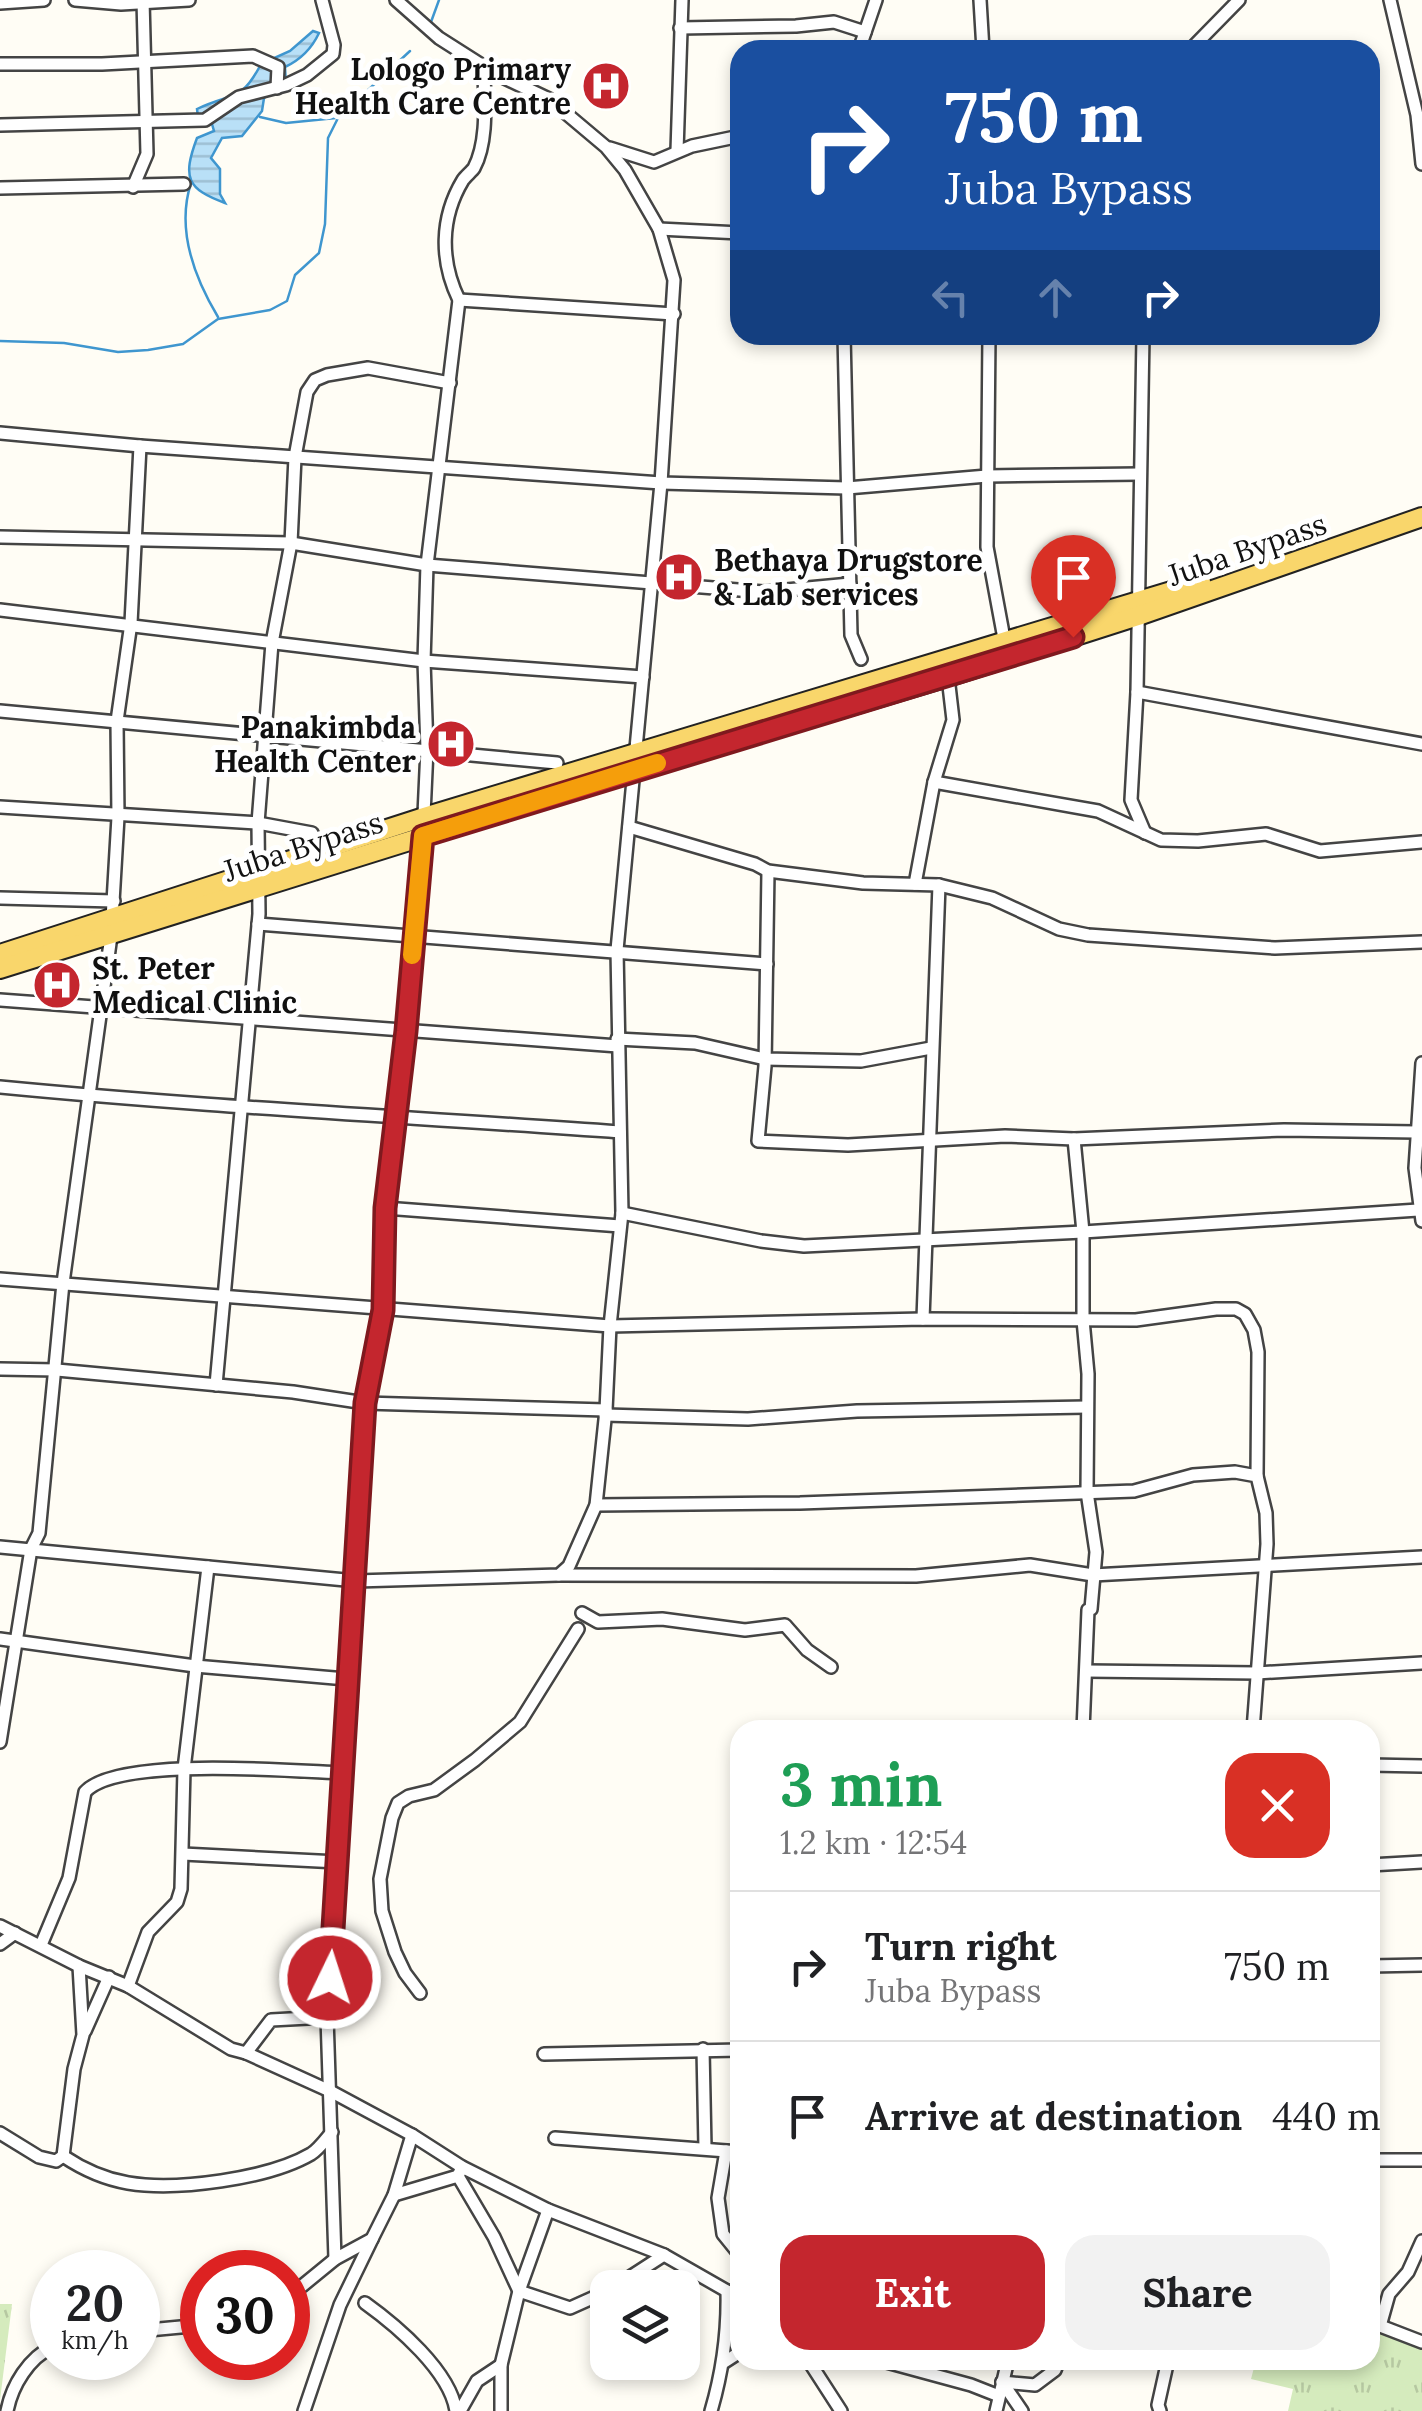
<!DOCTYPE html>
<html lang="en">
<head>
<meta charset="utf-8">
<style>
  body { margin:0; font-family:Lora,serif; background:#f2f2f2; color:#202124; height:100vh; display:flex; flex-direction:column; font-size:38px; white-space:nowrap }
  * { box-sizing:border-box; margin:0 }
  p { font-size:32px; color:#757577 }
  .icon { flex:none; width:55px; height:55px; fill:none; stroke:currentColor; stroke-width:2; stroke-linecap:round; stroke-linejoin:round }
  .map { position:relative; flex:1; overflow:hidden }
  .sheet { position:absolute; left:730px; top:1720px; width:650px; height:650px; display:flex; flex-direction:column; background:#fff; border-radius:30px; box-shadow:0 5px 15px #0003 }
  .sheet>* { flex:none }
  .hud { position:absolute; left:730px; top:40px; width:650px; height:305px; border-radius:30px; box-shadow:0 5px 15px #0003; background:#1a4fa0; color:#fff; overflow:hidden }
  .buttons { position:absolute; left:590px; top:2270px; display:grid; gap:20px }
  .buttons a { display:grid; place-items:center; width:110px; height:110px; border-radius:20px; background:#fff; box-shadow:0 5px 15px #0003; font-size:50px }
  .speed { position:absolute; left:30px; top:2250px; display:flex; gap:20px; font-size:50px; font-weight:700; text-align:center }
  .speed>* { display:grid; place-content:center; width:130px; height:130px; border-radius:50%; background:#fff; box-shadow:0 5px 15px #0003; line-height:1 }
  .speed small { font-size:25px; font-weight:400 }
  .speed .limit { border:15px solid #d22; background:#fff; color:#111 }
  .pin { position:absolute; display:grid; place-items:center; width:85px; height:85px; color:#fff; margin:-102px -42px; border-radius:50% 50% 50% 0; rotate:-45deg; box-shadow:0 0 10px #0007 }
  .pin .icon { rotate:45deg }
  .me { position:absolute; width:110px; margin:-55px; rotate:4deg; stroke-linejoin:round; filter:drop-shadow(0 0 8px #0008) }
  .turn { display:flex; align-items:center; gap:35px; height:210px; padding:0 50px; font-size:45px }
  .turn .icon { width:130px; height:130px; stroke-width:2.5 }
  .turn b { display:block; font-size:70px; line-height:85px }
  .lanes { display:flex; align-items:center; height:95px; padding:0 50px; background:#0003; justify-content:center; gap:50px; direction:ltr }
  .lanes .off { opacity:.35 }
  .round { display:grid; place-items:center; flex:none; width:105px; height:105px; border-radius:30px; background:#f2f2f2 }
  .head { display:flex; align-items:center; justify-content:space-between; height:170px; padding:0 50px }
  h1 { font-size:60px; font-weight:700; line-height:75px; color:#1e9e55 }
  .action { display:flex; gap:20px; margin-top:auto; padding:20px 50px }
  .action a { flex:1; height:115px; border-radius:30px; background:#c4262e; color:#fff; font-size:40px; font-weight:700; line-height:115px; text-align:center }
  .action a+a { background:#f2f2f2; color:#202124 }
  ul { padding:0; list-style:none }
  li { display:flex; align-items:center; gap:30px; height:150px; padding:0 50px; border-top:2px solid #e0e0e0 }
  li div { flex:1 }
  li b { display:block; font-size:38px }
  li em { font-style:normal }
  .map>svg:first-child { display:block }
  .grass { fill:url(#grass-tufts) }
  .water { fill:url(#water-rules); stroke:#3f96cf; stroke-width:2.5 }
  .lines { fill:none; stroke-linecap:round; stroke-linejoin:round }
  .stream { stroke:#3f96cf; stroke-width:2.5 }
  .street-casing { stroke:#444; stroke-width:16 }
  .primary-casing { stroke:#222; stroke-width:22 }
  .street { stroke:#fff; stroke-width:11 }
  .primary { stroke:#f9d66b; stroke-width:18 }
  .route-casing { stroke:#7f191e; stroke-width:25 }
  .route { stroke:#c4262e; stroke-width:18 }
  .slow { stroke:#f59e0b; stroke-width:18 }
  .labels { text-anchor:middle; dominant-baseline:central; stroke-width:10; stroke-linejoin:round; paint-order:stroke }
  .poi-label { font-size:30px; font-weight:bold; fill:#111; stroke:#fff; text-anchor:end }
  .street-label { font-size:30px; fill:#111; stroke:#fff }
</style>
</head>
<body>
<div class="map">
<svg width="1422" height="2411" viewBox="0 0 1422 2411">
  <defs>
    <pattern id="grass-tufts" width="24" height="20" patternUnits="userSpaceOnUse" patternTransform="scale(2.5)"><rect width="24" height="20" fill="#d5ebbd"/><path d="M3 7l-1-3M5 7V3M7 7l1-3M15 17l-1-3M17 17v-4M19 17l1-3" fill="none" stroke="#b6c8a1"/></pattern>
    <pattern id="water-rules" width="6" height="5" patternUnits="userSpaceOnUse" patternTransform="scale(2.5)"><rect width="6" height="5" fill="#b9e0f7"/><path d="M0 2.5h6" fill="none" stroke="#9ebfd3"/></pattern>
  </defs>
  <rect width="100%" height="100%" fill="#fffdf5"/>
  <g class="grass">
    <path d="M0,2304H12L0,2400Z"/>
    <path d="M1370,2326L1422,2345V2411H1288L1293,2389L1251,2379L1256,2360H1370Z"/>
  </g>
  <path class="water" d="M313,31L319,33C312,48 300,60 285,67L286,85L264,98L262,111L242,136L222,138L211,158L220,169V194L225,203C187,189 182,178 197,138L214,131L212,124L198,117L197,109C232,92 241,103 261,64L290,51Z"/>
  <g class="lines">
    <g class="stream">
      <path d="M431,22L439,0"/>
      <path d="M260,117L286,123L336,118"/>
      <path d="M191,183C176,229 194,277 218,317"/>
      <path d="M0,341L64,343L118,352L148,350L183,344L218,319L270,310L287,301L295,275L319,253L325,224L328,138L338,118L410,51"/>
    </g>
    <g class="street-casing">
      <g id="street">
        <path d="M75,0L121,4L189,0"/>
        <path d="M980,0L983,50"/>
        <path d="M1390,0L1417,115L1422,164"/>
        <path d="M0,3L44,0"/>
        <path d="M680,28L796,26L834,22L865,32"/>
        <path d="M859,50L876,0"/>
        <path d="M1190,50L1239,0"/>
        <path d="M0,64H102L253,56L278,67L277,88"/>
        <path d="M0,125L205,120L239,97L286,85L307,75L333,54L334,45L322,0"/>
        <path d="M610,148L654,162L692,146L740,136"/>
        <path d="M677,151L682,0"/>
        <path d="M133,187L147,154L143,0"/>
        <path d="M0,188L184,184"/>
        <path d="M659,229L740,233"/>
        <path d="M459,300L674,314"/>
        <path d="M844,335L851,635L861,659"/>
        <path d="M989,335L987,547L1005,644"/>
        <path d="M1143,335L1137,692L1131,800L1145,833"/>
        <path d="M0,433L140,446L661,483L847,488L987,476L1140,474"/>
        <path d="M0,537L291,543L427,565L765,592L850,584"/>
        <path d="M0,610L424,661L643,677"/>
        <path d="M1137,692L1422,744"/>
        <path d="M0,711L557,763"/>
        <path d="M934,782L1098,811L1161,840L1198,841L1266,834L1320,851L1422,842"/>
        <path d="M0,807L258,823L312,833"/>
        <path d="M629,827L755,864L768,871L863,883L939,885L992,898L1059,929L1088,935L1275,948L1422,942"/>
        <path d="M768,871L765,1066L758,1141L848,1145L1005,1136L1074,1139L1284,1130L1416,1132"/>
        <path d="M915,884L934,782L953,720L948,677"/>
        <path d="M0,898L114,901"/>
        <path d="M258,924L767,964"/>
        <path d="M0,1000L618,1046"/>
        <path d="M617,1039L695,1043L765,1059L861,1061L931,1048"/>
        <path d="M1422,1063L1415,1168L1422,1221"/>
        <path d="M0,1087C206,1107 413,1117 620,1132"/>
        <path d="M1074,1139L1083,1232V1320L1088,1374L1087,1492L1096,1552L1091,1609L1088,1610L1083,1730"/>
        <path d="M385,1208L620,1226"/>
        <path d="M622,1213L761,1241L804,1246L1083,1232L1418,1210"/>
        <path d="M0,1279L610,1326L923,1319L1136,1320L1216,1309H1236L1245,1314L1254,1330L1258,1352L1257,1476"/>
        <path d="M923,1319L939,885"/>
        <path d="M0,1369L57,1370L293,1392L365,1403L606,1410"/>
        <path d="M216,1385L259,914L258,823L272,643L291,543L295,457L307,392L315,380L327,375L368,368L450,383"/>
        <path d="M605,1415L748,1419L857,1411L1087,1407"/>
        <path d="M596,1505L800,1503L1134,1491L1193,1475L1235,1472L1257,1476L1266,1513L1267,1544L1253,1730"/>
        <path d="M0,1547L356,1581L559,1575L569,1566L596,1505L606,1410L610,1326L622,1213L617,950L661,483L674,280L659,229L625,170L606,147L549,99L494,73L439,38L396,0"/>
        <path d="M559,1575L916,1576L1030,1565L1093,1575L1422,1557"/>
        <path d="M582,1613L598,1622L662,1619L745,1630L785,1625L807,1650L831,1667"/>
        <path d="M0,1639L195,1666L346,1679"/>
        <path d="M1087,1671L1257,1673L1422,1663"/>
        <path d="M0,1742L31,1549L39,1533L63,1283L111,936L118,817L117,721L131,623L140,446"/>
        <path d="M1370,1765L1422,1766"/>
        <path d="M183,1854L338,1862"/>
        <path d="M1370,1865L1422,1862"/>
        <path d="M0,1926L79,1966L128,1986L231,2049L246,2053L332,2092L412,2135L462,2167L548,2210L664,2255L727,2291L740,2306"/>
        <path d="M0,1944L15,1933"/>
        <path d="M41,1945L69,1878L85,1792C117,1756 292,1771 343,1773"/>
        <path d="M1370,1966L1422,1965"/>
        <path d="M128,1986L148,1932L177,1902L181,1889L184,1769L208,1567"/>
        <path d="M420,1993L405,1973L395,1952L382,1911L380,1879L392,1818L398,1803L409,1796L434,1790L475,1760L520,1722L578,1629"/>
        <path d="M85,2031L109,1977"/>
        <path d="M703,2049L705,2148"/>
        <path d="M246,2053L271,2020L327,2017"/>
        <path d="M544,2054L740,2050"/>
        <path d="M0,2133L39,2157L56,2161L63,2156L74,2069L83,2035L79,1966"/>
        <path d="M555,2138L740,2152"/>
        <path d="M726,2151L718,2198L723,2234L740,2255"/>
        <path d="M63,2156C84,2170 104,2179 128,2183C176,2191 268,2179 311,2154C319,2149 326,2139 332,2132"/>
        <path d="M1370,2160H1422"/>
        <path d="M462,2167L458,2176L494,2237L519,2291L570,2308L608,2291"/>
        <path d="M394,2195L458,2176"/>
        <path d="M335,2259L327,2017L338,1862L346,1679L356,1581L365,1403L383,1310L385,1208L423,836L427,749L424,661L427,565L459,300C440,261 440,218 463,180C465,177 472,171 474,168C489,140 484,97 484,66"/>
        <path d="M302,2286L335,2259L372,2239L394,2195L412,2135"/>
        <path d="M613,2288L664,2255"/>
        <path d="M365,2303C397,2326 450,2371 456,2411"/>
        <path d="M288,2316L291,2315"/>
        <path d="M1370,2322L1422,2342"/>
        <path d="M1380,2326L1389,2294L1408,2272L1422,2241"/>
        <path d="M138,2331L202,2325"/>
        <path d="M804,2360L810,2363L841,2411"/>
        <path d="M879,2360L971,2385L999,2396"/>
        <path d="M723,2363L740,2352"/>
        <path d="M1002,2382L1035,2385L1055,2370L1059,2360"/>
        <path d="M1002,2382L1022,2411"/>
        <path d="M7,2411C12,2385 29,2358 52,2347"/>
        <path d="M304,2411L340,2305L372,2239"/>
        <path d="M460,2411L477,2381L501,2365"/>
        <path d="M501,2411V2365L519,2291L548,2210"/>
        <path d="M711,2411C723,2370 728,2333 727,2291"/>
        <path d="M996,2411L1008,2360"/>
        <path d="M1160,2411L1158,2405L1168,2360"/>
      </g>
    </g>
    <g class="primary-casing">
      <g id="primary">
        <path d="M0,954L424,817L1201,582"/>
        <path d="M0,969L633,771L948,677L1138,616L1422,517"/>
      </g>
    </g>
    <use href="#street" class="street"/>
    <use href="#primary" class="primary"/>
  </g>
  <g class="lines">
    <g class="route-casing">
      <path id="route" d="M330,1978L365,1403L383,1310L385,1208L406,1031L423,836L1073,637"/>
    </g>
    <use href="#route" class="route"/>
    <path class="slow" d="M412,955L423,836L657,763"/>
  </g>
  <defs>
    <g id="hospital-disc" transform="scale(2.5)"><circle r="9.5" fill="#c4262e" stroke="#fff"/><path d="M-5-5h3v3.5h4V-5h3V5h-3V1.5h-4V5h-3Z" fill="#fff"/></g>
  </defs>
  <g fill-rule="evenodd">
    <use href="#hospital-disc" x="606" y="86"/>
    <use href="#hospital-disc" x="679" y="577"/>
    <use href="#hospital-disc" x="451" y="744"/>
    <use href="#hospital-disc" x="57" y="985"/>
  </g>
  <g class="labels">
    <g class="poi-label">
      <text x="571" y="69">Lologo Primary<tspan x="571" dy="34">Health Care Centre</tspan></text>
      <text x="714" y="560" text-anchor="start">Bethaya Drugstore<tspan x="714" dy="34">&amp; Lab services</tspan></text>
      <text x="416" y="727">Panakimbda<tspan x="416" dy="34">Health Center</tspan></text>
      <text x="92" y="968" text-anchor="start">St. Peter<tspan x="92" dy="34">Medical Clinic</tspan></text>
    </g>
    <g class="street-label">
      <text transform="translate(1247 549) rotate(-19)">Juba Bypass</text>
      <text transform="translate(303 846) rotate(-18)">Juba Bypass</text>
    </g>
  </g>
</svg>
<div class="buttons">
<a><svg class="icon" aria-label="layers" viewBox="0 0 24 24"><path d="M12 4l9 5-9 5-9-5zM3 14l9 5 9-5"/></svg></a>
</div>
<div class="speed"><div>20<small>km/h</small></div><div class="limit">30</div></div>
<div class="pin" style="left:1073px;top:637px;background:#d93025"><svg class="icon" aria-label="arrive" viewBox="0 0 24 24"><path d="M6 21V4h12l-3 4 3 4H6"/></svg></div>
<svg class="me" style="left:330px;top:1978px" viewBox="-20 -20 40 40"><circle r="17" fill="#c4262e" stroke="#fff" stroke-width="3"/><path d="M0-11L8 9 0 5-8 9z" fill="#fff"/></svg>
<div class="hud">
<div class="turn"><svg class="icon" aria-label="right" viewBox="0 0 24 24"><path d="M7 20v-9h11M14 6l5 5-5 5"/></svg><div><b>750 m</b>Juba Bypass</div></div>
<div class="lanes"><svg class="icon off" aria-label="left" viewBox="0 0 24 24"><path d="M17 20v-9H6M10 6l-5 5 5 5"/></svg><svg class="icon off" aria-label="ahead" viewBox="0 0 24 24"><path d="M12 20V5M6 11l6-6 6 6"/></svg><svg class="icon" aria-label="right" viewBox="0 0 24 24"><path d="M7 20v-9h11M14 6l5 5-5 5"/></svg></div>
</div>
<section class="sheet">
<div class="head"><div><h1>3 min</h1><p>1.2 km · 12:54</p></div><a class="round" style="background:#d93025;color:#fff"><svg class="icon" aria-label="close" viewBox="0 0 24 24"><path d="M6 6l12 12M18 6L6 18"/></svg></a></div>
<ul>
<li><svg class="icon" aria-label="right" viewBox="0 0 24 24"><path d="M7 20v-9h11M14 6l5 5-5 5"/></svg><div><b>Turn right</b><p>Juba Bypass</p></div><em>750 m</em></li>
<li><svg class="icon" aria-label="arrive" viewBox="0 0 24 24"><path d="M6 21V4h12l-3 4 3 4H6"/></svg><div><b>Arrive at destination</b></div><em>440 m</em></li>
</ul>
<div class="action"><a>Exit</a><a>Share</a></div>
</section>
</div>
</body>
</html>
